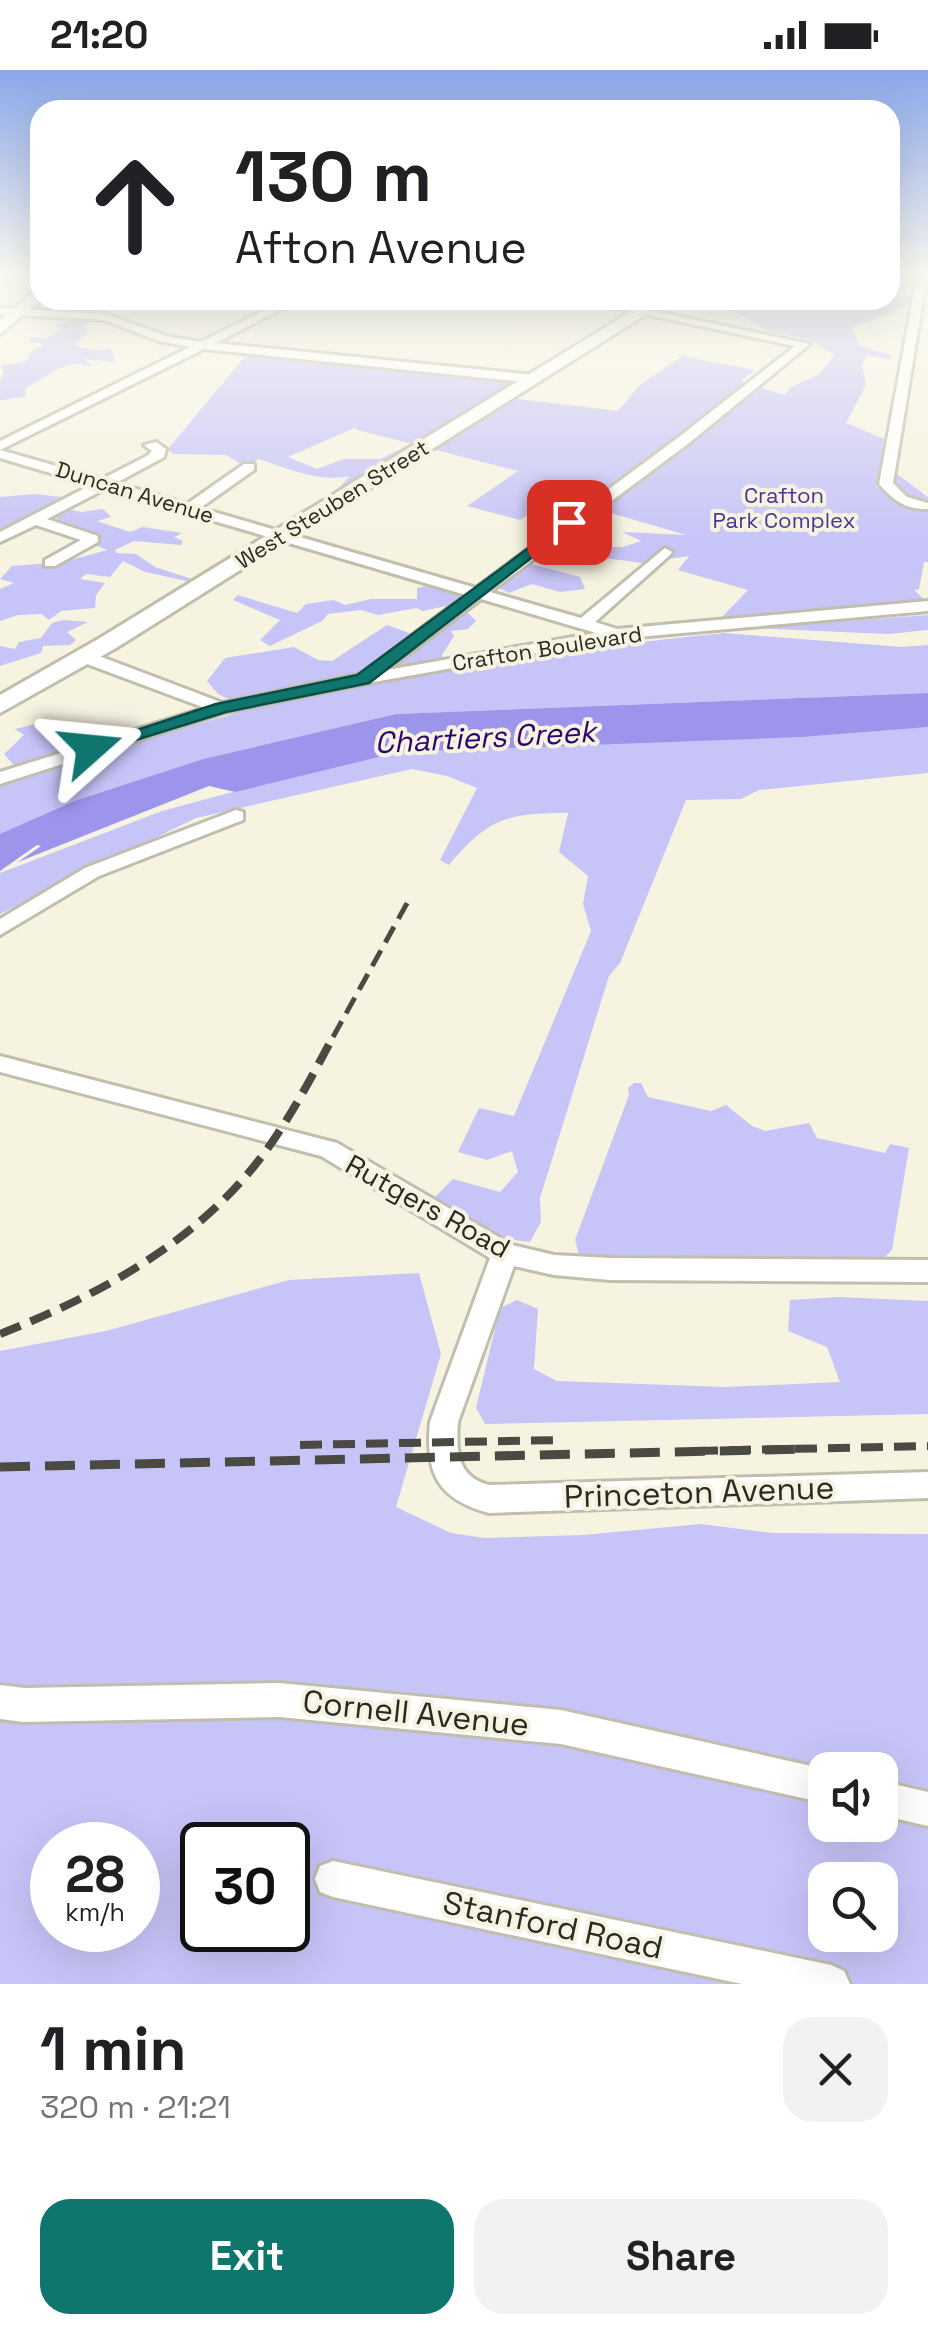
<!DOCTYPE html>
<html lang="en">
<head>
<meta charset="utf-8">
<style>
  body { margin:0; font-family:"Space Grotesk",sans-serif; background:#f2f2f2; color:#202124; height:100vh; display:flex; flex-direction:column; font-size:38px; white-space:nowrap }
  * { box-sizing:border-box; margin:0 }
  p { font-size:32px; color:#757577 }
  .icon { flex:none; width:55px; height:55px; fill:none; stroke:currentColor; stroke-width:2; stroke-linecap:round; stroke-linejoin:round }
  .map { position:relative; height:1914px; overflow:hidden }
  .sheet { display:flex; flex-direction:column; background:#fff; flex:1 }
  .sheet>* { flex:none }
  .hud { position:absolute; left:30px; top:30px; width:870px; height:210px; border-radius:30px; box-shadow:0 10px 40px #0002; background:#fff; color:#202124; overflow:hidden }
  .tools { position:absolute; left:808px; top:1682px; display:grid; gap:20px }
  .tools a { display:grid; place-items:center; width:90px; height:90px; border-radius:20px; background:#fff; box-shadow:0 10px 40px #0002; font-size:50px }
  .speed { position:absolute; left:30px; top:1752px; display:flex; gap:20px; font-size:50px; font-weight:700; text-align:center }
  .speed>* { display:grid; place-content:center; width:130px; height:130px; border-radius:50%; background:#fff; box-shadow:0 10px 40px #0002; line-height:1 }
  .speed small { font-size:25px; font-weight:400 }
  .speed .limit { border:5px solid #111; border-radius:15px; background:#fff; color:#111 }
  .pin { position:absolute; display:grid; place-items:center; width:85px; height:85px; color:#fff; margin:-42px; border-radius:20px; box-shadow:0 5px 15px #0006 }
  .me { position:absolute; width:110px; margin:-55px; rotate:72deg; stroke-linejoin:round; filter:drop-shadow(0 0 8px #0008) }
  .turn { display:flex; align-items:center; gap:35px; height:210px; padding:0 40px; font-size:45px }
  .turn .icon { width:130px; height:130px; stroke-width:2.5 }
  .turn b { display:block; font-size:70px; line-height:85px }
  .round { display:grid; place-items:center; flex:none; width:105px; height:105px; border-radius:30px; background:#f2f2f2 }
  .headline { display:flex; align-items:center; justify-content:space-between; height:170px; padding:0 40px }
  h1 { font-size:60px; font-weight:700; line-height:75px }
  .cta { display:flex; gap:20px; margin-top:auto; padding:20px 40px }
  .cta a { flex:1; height:115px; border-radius:30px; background:#0f766e; color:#fff; font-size:40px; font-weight:700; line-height:115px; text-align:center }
  .cta a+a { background:#f2f2f2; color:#202124 }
  .status { display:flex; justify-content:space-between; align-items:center; height:70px; padding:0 50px; background:#fff; direction:ltr }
  .status svg { height:28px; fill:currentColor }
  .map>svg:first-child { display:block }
  .green { fill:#c7c4f8; fill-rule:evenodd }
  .water { fill:#9d94eb }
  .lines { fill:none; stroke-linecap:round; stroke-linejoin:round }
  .street-casing { stroke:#c1bead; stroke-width:6 }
  .secondary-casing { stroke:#c1bead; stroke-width:6 }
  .street { fill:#fff; fill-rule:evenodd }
  .secondary { fill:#fff; fill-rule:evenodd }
  .rail-far2 { stroke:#4b4a42; stroke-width:5; stroke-dasharray:18 9; stroke-linecap:butt }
  .rail-far1 { stroke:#4b4a42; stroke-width:8; stroke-dasharray:22 11; stroke-linecap:butt }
  .rail { stroke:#4b4a42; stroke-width:9; stroke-dasharray:30 15; stroke-linecap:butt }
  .route { fill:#0f766e; stroke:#0a4d48; stroke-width:2.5 }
  .labels { text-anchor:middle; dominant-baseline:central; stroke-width:8; stroke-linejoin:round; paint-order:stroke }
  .far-street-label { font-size:22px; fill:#2a2923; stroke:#f6f3e1 }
  .far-park-label { font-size:22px; fill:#4b3499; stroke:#f6f3e1 }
  .street-label { font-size:28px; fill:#2a2923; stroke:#f6f3e1 }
  .water-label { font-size:30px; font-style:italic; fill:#2c0470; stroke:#f6f3e1 }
  .near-street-label { font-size:32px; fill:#2a2923; stroke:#f6f3e1 }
</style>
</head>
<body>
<div class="status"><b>21:20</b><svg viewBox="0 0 49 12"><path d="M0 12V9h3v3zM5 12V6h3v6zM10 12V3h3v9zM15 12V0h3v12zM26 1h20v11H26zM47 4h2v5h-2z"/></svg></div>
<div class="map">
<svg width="928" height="1914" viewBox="0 0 928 1914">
  <rect width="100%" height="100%" fill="#f6f3e1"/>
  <g class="green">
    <path d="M890,226H912C899,248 874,247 851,258L860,276L892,285L890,290L867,285L862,295L866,315L846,353L884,369L876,417L883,419L897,404L928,427V492H924L919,519L914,520L925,530L722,547L748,520L678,500L689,486L642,493L583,485L578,477H623L641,471L622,462L686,465L553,426L520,450L467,436L518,401L354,359L360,352L352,359L288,387L317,399L344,389H381L410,374L416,380L353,418H339L350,406C321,413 286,398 259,389L243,395L226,385L173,384L168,379L246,285L515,312L494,326L618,341L640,315L682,286L755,300L741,311L785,325L790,318L819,304L835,285L813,271L768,261L730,239L728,230H890Z"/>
    <path d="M90,247L97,251L88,253L85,257L90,261L73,275L95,281L111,279L115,292L85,289L93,297L76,293L60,298L25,319L26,326L0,331V309L4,304L1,296L27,291L31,282L44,274L29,272L31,267L46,268L60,261L56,254Z"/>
    <path d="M34,424L62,427L65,431L21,455L0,458V427Z"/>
    <path d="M68,439L81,442L103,439L111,447L97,451L130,462L143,457L182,463L174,467L183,471L181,475L134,471L115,480L117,483L136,484L155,497L192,509L187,511L145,502L123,491L110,507L86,504L80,509L105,513L96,525L95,538L61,541L49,550L42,544L18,545L0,551V519L14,513L0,509L12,496L64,492L107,480L70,464L75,458L59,452L54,444Z"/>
    <path d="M524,492L580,507L585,519L560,522L532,514L509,523L493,515L503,507H517L512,502Z"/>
    <path d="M446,512L468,518L469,531L423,541L416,538L378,545L361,540L328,544L322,551L270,576L260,570L280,550L233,530L238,525L297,543L306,534L334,530L345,535L371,529H417V518Z"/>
    <path d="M456,541L469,544L476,551L468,559L451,561L454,566L442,585L443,590L397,599L391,594Z"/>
    <path d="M928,545V560L888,564L750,558Z"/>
    <path d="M63,550L88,552L67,562L76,570L70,575L43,576L41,583L0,596V576L15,579L19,572L41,568L52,553Z"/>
    <path d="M387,555L412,564L373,597L328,613L236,633L218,624L207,611L225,588L294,577L318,590L332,591Z"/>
    <path d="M724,563L902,577L928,575V623L396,644L203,689L77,730L0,766V716C115,679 231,640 350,616C473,591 600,576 724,563Z"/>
    <path d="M35,654L36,658L43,657L72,668C64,694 41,695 17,699L4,684L24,665L15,659Z"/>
    <path d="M928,656V703L759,720L741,729L686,730L620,893L609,906L540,1128L541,1152L530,1172L499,1168L432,1130L453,1109L500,1122L518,1102L512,1081L487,1090L458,1082L479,1038L514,1046L591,861L583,834L588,806L559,782L568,743C507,743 489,748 449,795L440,790L477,718L447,706L412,699L196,748L0,844V803L162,741L404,676L480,672L558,676L610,670Z"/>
    <path d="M634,1013H641L648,1027L711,1041L726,1035L752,1056L765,1061L809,1053L817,1068L885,1083L890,1074L909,1078L892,1180L882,1190H586L579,1184L575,1170L629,1025L628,1018Z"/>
    <path d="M419,1203L441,1284L396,1437L451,1463L484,1468L583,1465L701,1454L771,1463L928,1464V1914H0V1281L106,1261L289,1210ZM825,1700H880V1755H825ZM52,1775H138V1860H52ZM202,1775H288V1860H202ZM825,1810H880V1865H825Z"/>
    <path d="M838,1227L928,1231V1344L485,1354L476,1338L500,1238L517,1230L538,1239L534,1299L557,1311L725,1317L840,1312L827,1277L788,1261L790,1230Z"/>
  </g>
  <path class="water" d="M928,623V657L801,667L399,682L235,722L209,716L18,792L41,776L37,775L0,801V764L77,730L203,689L396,644Z"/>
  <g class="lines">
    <g class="street-casing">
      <g id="street">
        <path d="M917,205H927L893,413L907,427L928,433V439C906,440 893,430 879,414Z"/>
        <path d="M285,230H299L216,273L534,305L540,309L534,313L204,279L0,380V371L190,277L159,271L104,250L0,244V238L106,244L166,266L201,272Z"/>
        <path d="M578,230H600L810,274L689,373L490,522L581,548L665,478L672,482L670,485L595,552L617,559L928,531V541L615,569L363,614L226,642L0,714V702L205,638L79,591V583H91L223,633L361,604L466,525L105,419L47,449L98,466V472L55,496H45V490L81,470L36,455L0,472V462L91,415L0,388V380L102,409L147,386L152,381L144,375L156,372L166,379L164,387L116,413L187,434L244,394H254V400L200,438L476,518L679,367L795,276ZM481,529L596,563L387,600Z"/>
        <path d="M236,740L243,742V750L99,806L0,865V849L85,798Z"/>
        <path d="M0,986L337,1073L512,1175L554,1185L610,1188L928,1190V1212L610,1210L554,1205L514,1196L458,1352C456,1381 457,1407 489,1415L928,1402V1428L489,1443C438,1429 425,1404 430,1352L490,1188L321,1086L0,1002Z"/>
        <path d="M279,1613L561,1640L825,1699L828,1700H825V1733L561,1674L279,1647L24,1652L0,1649V1615L24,1618Z"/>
        <path d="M880,1711L928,1722V1756L880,1745Z"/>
        <path d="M333,1791L831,1895L844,1901L850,1914H742L333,1827L320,1822L315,1809L320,1796Z"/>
      </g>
    </g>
    <g class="secondary-casing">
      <g id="secondary">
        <path d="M40,217L41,230L0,264V250Z"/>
        <path d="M650,230H669L116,578L0,643V625L100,568Z"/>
      </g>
    </g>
    <use href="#street" class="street"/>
    <use href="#secondary" class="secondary"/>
    <path class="rail-far2" d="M333,967L411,826"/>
    <g class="rail-far1">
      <path d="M0,1264C97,1226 194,1174 259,1090C289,1051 311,1008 334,965"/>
      <path d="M300,1375L560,1370"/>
      <path d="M696,1381L928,1376"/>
    </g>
    <path class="rail" d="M0,1397L807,1379"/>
  </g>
  <linearGradient id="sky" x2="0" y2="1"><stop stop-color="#8aa7e9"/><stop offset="0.43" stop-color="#fbfaf2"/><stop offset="1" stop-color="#fbfaf2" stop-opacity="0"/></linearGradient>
  <rect width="928" height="473" fill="url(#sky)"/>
  <path class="route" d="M569,448L576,452L574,455L369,613L226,642L91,684L82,678L216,634L357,605Z"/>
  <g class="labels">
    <g class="far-street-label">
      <text transform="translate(135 422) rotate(17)">Duncan Avenue</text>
      <text transform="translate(332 434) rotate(-32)">West Steuben Street</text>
      <text transform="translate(547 578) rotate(-9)">Crafton Boulevard</text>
    </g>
    <g class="far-park-label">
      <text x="784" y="425">Crafton<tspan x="784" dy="25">Park Complex</tspan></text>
    </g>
    <g class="street-label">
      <text transform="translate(428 1136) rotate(29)">Rutgers Road</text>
    </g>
    <g class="water-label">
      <text transform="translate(485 667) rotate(-3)">Chartiers Creek</text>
    </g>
    <g class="near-street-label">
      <text transform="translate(699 1422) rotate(-2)">Princeton Avenue</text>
      <text transform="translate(416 1643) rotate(6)">Cornell Avenue</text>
      <text transform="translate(553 1855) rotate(12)">Stanford Road</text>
    </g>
  </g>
</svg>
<div class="tools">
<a><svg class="icon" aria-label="sound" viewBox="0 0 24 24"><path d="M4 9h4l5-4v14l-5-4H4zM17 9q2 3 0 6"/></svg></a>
<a><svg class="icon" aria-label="search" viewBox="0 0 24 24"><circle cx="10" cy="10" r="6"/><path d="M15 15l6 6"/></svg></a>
</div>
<div class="speed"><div>28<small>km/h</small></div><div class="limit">30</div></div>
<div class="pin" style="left:569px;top:452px;background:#d93025"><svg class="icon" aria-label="arrive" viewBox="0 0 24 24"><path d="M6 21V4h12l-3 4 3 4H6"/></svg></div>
<svg class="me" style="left:91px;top:678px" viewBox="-20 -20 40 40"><path d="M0-17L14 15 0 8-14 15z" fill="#0f766e" stroke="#fff" stroke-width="4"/></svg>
<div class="hud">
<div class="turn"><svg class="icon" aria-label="ahead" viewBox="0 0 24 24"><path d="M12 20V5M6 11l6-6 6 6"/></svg><div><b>130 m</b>Afton Avenue</div></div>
</div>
</div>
<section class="sheet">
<div class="headline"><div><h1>1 min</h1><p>320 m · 21:21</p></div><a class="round"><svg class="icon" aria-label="close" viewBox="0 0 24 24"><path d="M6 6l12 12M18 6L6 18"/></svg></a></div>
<div class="cta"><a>Exit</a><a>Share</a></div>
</section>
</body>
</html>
